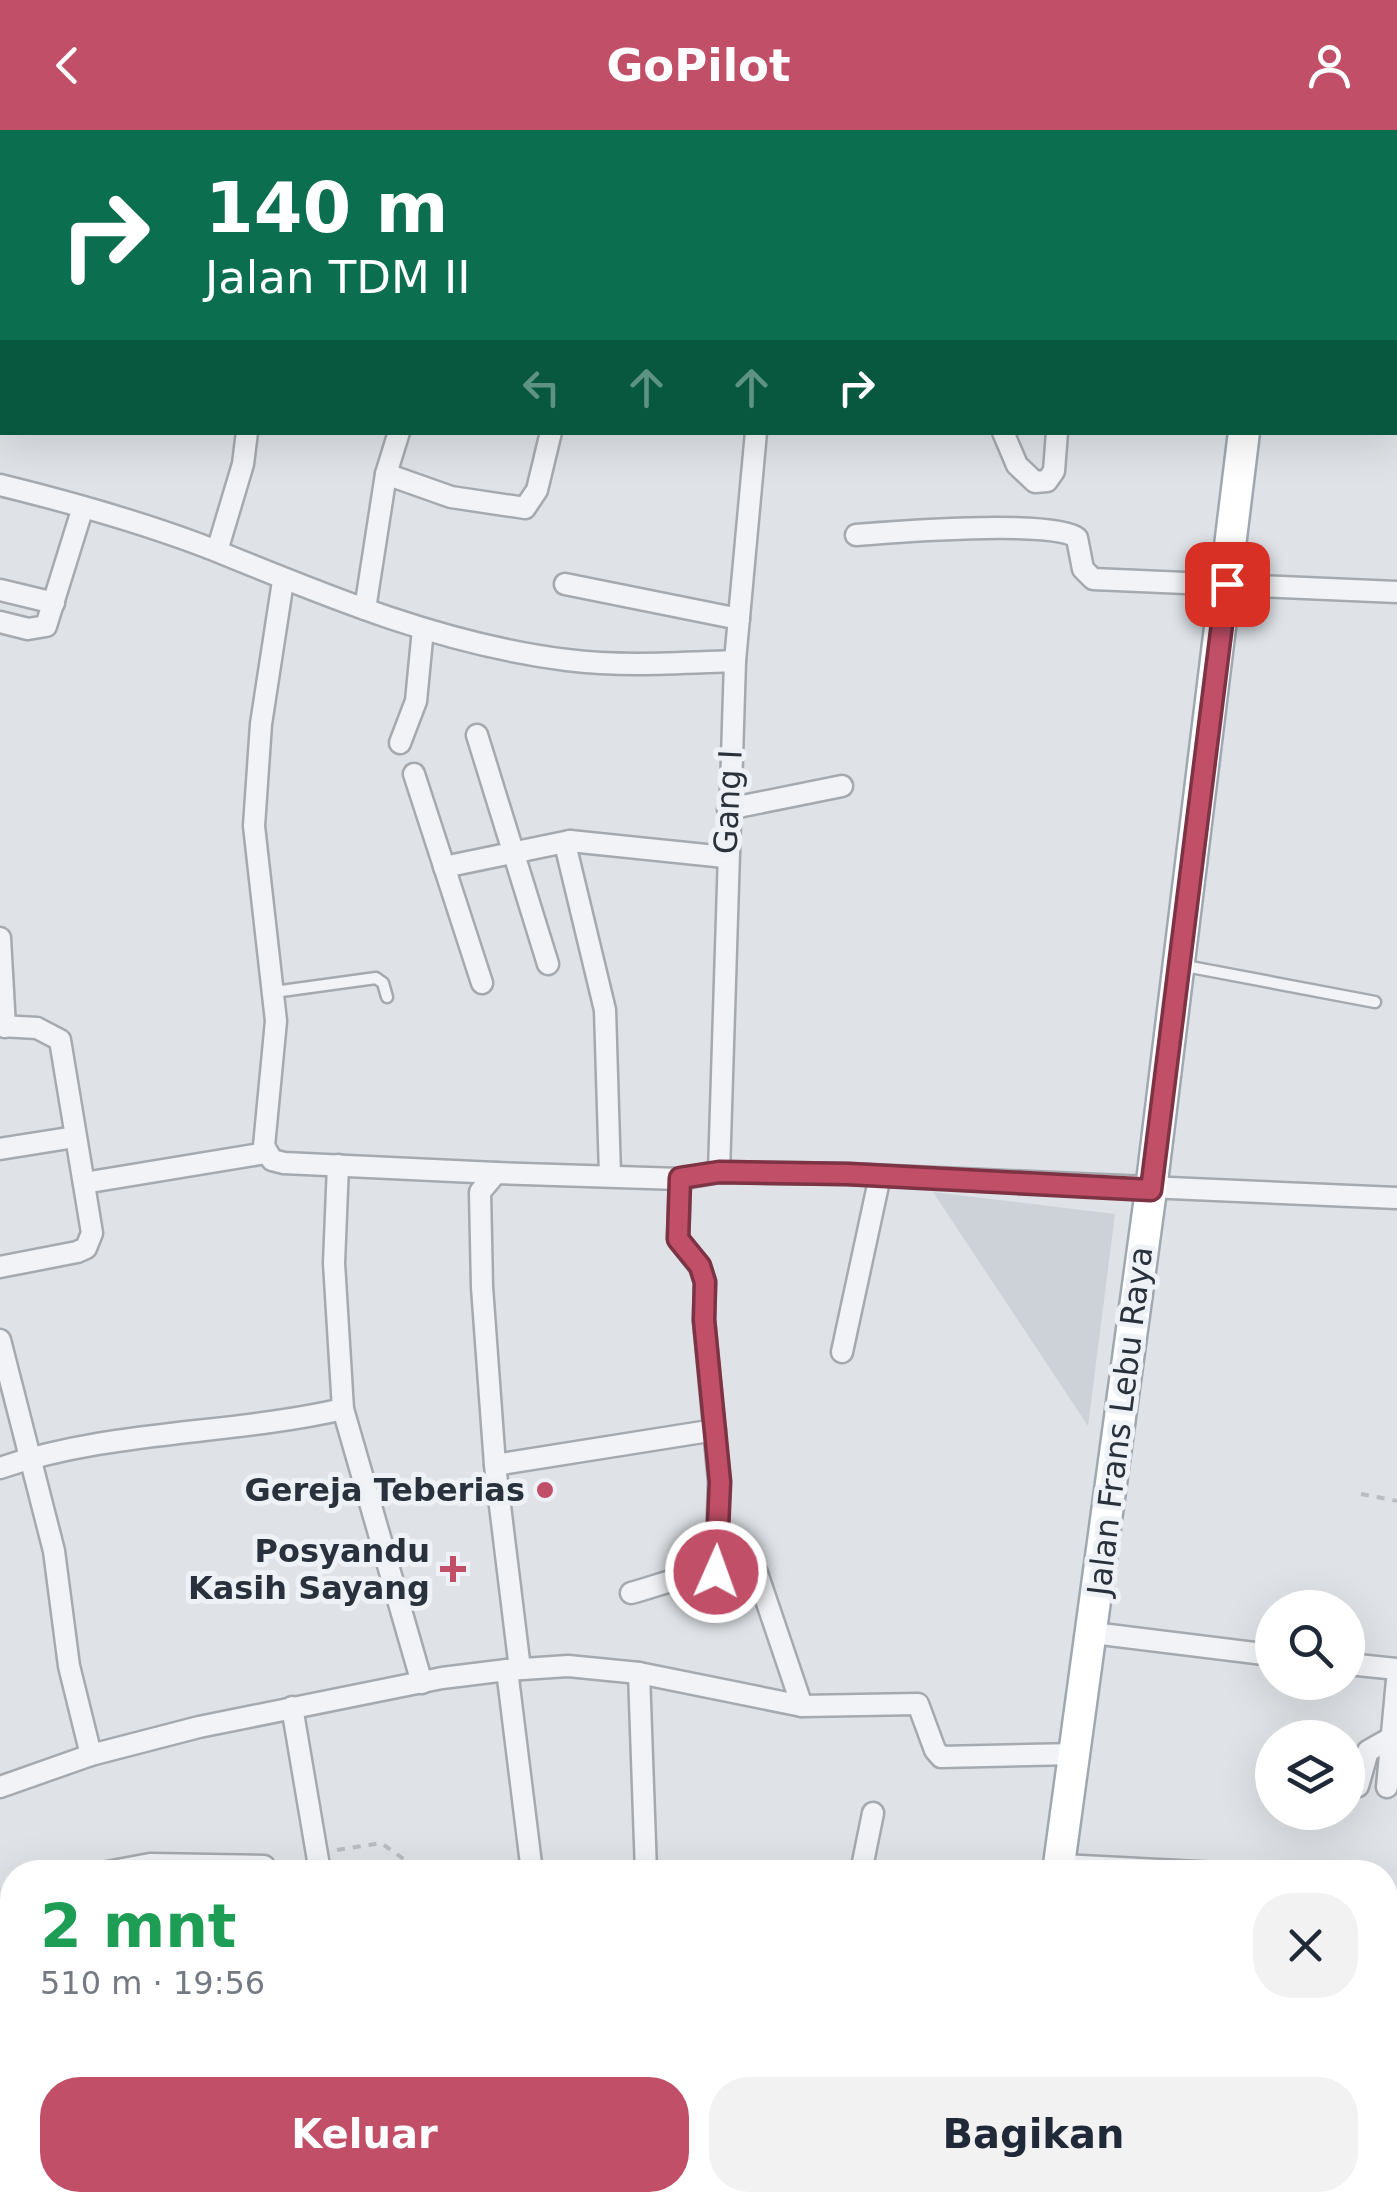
<!DOCTYPE html>
<html lang="id">
<head>
<meta charset="utf-8">
<style>
  body { margin:0; font-family:"DejaVu Sans",sans-serif; background:#f2f2f3; color:#1f2937; height:100vh; display:flex; flex-direction:column; font-size:38px; white-space:nowrap }
  * { box-sizing:border-box; margin:0 }
  p { font-size:32px; color:#747a83 }
  .icon { flex:none; width:55px; height:55px; fill:none; stroke:currentColor; stroke-width:2; stroke-linecap:round; stroke-linejoin:round }
  .map { position:relative; flex:1; overflow:hidden }
  .panel { position:absolute; left:0px; top:1730px; width:1398px; height:352px; display:flex; flex-direction:column; background:#fff; border-radius:40px 40px 0 0; box-shadow:0 10px 40px #0002 }
  .panel>* { flex:none }
  .banner { position:absolute; left:0px; top:0px; width:1398px; height:305px; box-shadow:0 10px 40px #0002; background:#0b6e4f; color:#fff; overflow:hidden }
  .buttons { position:absolute; left:1255px; top:1460px; display:grid; gap:20px }
  .buttons a { display:grid; place-items:center; width:110px; height:110px; border-radius:50%; background:#fff; box-shadow:0 10px 40px #0002; font-size:50px }
  .pin { position:absolute; display:grid; place-items:center; width:85px; height:85px; color:#fff; margin:-42px; border-radius:20px; box-shadow:0 5px 15px #0006 }
  .me { position:absolute; width:110px; margin:-55px; rotate:2deg; stroke-linejoin:round; filter:drop-shadow(0 0 8px #0008) }
  .turn { display:flex; align-items:center; gap:35px; height:210px; padding:0 40px; font-size:45px }
  .turn .icon { width:130px; height:130px; stroke-width:2.5 }
  .turn b { display:block; font-size:70px; line-height:85px }
  .lanes { display:flex; align-items:center; height:95px; padding:0 40px; background:#0003; justify-content:center; gap:50px; direction:ltr }
  .lanes .off { opacity:.35 }
  .round { display:grid; place-items:center; flex:none; width:105px; height:105px; border-radius:40px; background:#f2f2f3 }
  .headline { display:flex; align-items:center; justify-content:space-between; height:170px; padding:0 40px }
  h1 { font-size:60px; font-weight:700; line-height:75px; color:#1e9e55 }
  .cta { display:flex; gap:20px; margin-top:auto; padding:20px 40px }
  .cta a { flex:1; height:115px; border-radius:40px; background:#c14f68; color:#fff; font-size:40px; font-weight:700; line-height:115px; text-align:center }
  .cta a+a { background:#f2f2f3; color:#1f2937 }
  header { display:flex; justify-content:space-between; align-items:center; height:130px; padding:0 40px; background:#c14f68; color:#fff; font-size:45px; font-weight:700 }
  .map>svg:first-child { display:block }
  .built { fill:#cdd2d8 }
  .grass { fill:url(#grass-tufts) }
  .lines { fill:none; stroke-linecap:round; stroke-linejoin:round }
  .lane-casing { stroke:#a5aab0; stroke-width:15 }
  .street-casing { stroke:#a5aab0; stroke-width:25 }
  .primary-casing { stroke:#9fa8b1; stroke-width:35 }
  .path { stroke:#b9bdc2; stroke-width:4; stroke-dasharray:8 8; stroke-linecap:butt }
  .lane { stroke:#f1f3f6; stroke-width:10 }
  .street { stroke:#f1f3f6; stroke-width:20 }
  .primary { stroke:#fff; stroke-width:30 }
  .route-casing { stroke:#7d3344; stroke-width:25 }
  .route { stroke:#c14f68; stroke-width:18 }
  .poi-dot { fill:#c14f68; stroke:#eef1f5; stroke-width:4 }
  .labels { text-anchor:middle; dominant-baseline:central; stroke-width:10; stroke-linejoin:round; paint-order:stroke }
  .street-label { font-size:32px; fill:#29323c; stroke:#eef1f5 }
  .poi-label { font-size:32px; font-weight:bold; fill:#29323c; stroke:#eef1f5; text-anchor:end }
</style>
</head>
<body>
<header><svg class="icon" aria-label="back" viewBox="0 0 24 24"><path d="M15 5l-7 7 7 7"/></svg>GoPilot<svg class="icon" aria-label="person" viewBox="0 0 24 24"><circle cx="12" cy="8" r="4"/><path d="M4 21q1-7 8-7t8 7"/></svg></header>
<div class="map">
<svg width="1397" height="2081" viewBox="0 0 1397 2081">
  <defs>
    <pattern id="grass-tufts" width="24" height="20" patternUnits="userSpaceOnUse" patternTransform="scale(2.5)"><rect width="24" height="20" fill="#c6d0c1"/><path d="M3 7l-1-3M5 7V3M7 7l1-3M15 17l-1-3M17 17v-4M19 17l1-3" fill="none" stroke="#aab3a7"/></pattern>
  </defs>
  <rect width="100%" height="100%" fill="#dfe3e7"/>
  <path class="built" d="M933,1062L1115,1084L1088,1296Z"/>
  <path class="grass" d="M1385,1859L1397,1861V2081H1048L1049,2070H1385Z"/>
  <g class="lines">
    <g class="lane-casing">
      <g id="lane">
        <path d="M1180,835L1375,872"/>
        <path d="M274,862L376,848L383,853L387,867"/>
        <path d="M1062,1730L1298,1742"/>
      </g>
    </g>
    <g class="street-casing">
      <g id="street">
        <path d="M186,0L187,2"/>
        <path d="M691,2V0"/>
        <path d="M0,17L2,13"/>
        <path d="M0,186H2"/>
        <path d="M1003,302L1017,335L1035,352L1047,351L1054,341L1057,302"/>
        <path d="M386,344L451,367L525,378L537,360L551,302"/>
        <path d="M0,355C73,373 149,394 219,422C331,468 445,515 567,530C623,537 678,533 735,531"/>
        <path d="M856,405C893,402 1055,389 1077,408L1083,439L1093,449L1397,462"/>
        <path d="M217,421L243,334L247,302"/>
        <path d="M283,451L261,594L254,696L276,891L264,1016L272,1030L284,1033L496,1043"/>
        <path d="M565,454L739,489"/>
        <path d="M0,460L54,473"/>
        <path d="M365,479L386,344L399,302"/>
        <path d="M0,492L28,499L46,496L83,377"/>
        <path d="M477,605L548,834"/>
        <path d="M400,613L416,571L423,499"/>
        <path d="M414,644L482,853"/>
        <path d="M728,679L842,656"/>
        <path d="M444,737L570,711"/>
        <path d="M0,808L5,897"/>
        <path d="M0,896L37,898L60,910L92,1103L86,1118L77,1122L0,1137"/>
        <path d="M0,1019L75,1007"/>
        <path d="M338,1035L334,1133L343,1279L422,1553"/>
        <path d="M719,1042L735,531L756,302"/>
        <path d="M610,1045L605,880L566,718L570,711L725,727"/>
        <path d="M680,1049L678,1109L700,1137L705,1152L704,1190L719,1352L716,1442"/>
        <path d="M84,1053L266,1023"/>
        <path d="M0,1210L54,1421L69,1536L91,1625"/>
        <path d="M842,1222L880,1046"/>
        <path d="M495,1335L715,1300"/>
        <path d="M0,1338C110,1300 230,1305 343,1279"/>
        <path d="M631,1463C666,1454 722,1429 757,1443L802,1576"/>
        <path d="M1093,1503L1272,1525"/>
        <path d="M1348,1534L1397,1539"/>
        <path d="M520,1539L495,1335L482,1157L480,1062L496,1043L680,1049L719,1042L848,1044L1397,1068"/>
        <path d="M507,1540L532,1742"/>
        <path d="M639,1543L646,1742"/>
        <path d="M292,1577L320,1742"/>
        <path d="M1358,1656L1368,1621L1391,1608"/>
        <path d="M0,1657L91,1625L199,1597L442,1548L507,1540L568,1536L639,1543L802,1576L918,1574L935,1620L941,1627L1076,1624"/>
        <path d="M1387,1657L1397,1550"/>
        <path d="M107,1742L150,1734L264,1736"/>
        <path d="M861,1742L873,1683"/>
        <path d="M126,2070V2081"/>
        <path d="M403,2070L404,2081"/>
        <path d="M729,2081L733,2070"/>
      </g>
    </g>
    <g class="primary-casing">
      <g id="primary">
        <path d="M1258,2V0"/>
        <path d="M1058,1742L1151,1060L1244,302"/>
        <path d="M1013,2081L1014,2070"/>
      </g>
    </g>
    <g class="path">
      <path d="M1361,1364L1397,1371"/>
      <path d="M337,1720L381,1713L422,1742"/>
    </g>
    <use href="#lane" class="lane"/>
    <use href="#street" class="street"/>
    <use href="#primary" class="primary"/>
  </g>
  <g class="lines">
    <g class="route-casing">
      <path id="route" d="M716,1442L720,1352L704,1190L705,1152L700,1136L678,1109L680,1048L719,1042L848,1044L1151,1060L1227,454"/>
    </g>
    <use href="#route" class="route"/>
  </g>
  <g class="poi-dot">
    <circle cx="545" cy="1360" r="10"/>
    <path d="M448 1424h10v10h10v10h-10v10h-10v-10h-10v-10h10z"/>
  </g>
  <g class="labels">
    <g class="street-label">
      <text transform="translate(728 672) rotate(-87)">Gang I</text>
      <text transform="translate(1120 1291) rotate(-83)">Jalan Frans Lebu Raya</text>
    </g>
    <g class="poi-label">
      <text x="525" y="1360">Gereja Teberias</text>
      <text x="430" y="1421">Posyandu<tspan x="430" dy="37">Kasih Sayang</tspan></text>
    </g>
  </g>
</svg>
<div class="buttons">
<a><svg class="icon" aria-label="search" viewBox="0 0 24 24"><circle cx="10" cy="10" r="6"/><path d="M15 15l6 6"/></svg></a>
<a><svg class="icon" aria-label="layers" viewBox="0 0 24 24"><path d="M12 4l9 5-9 5-9-5zM3 14l9 5 9-5"/></svg></a>
</div>
<div class="pin" style="left:1227px;top:454px;background:#d93025"><svg class="icon" aria-label="arrive" viewBox="0 0 24 24"><path d="M6 21V4h12l-3 4 3 4H6"/></svg></div>
<svg class="me" style="left:716px;top:1442px" viewBox="-20 -20 40 40"><circle r="17" fill="#c14f68" stroke="#fff" stroke-width="3"/><path d="M0-11L8 9 0 5-8 9z" fill="#fff"/></svg>
<div class="banner">
<div class="turn"><svg class="icon" aria-label="right" viewBox="0 0 24 24"><path d="M7 20v-9h11M14 6l5 5-5 5"/></svg><div><b>140 m</b>Jalan TDM II</div></div>
<div class="lanes"><svg class="icon off" aria-label="left" viewBox="0 0 24 24"><path d="M17 20v-9H6M10 6l-5 5 5 5"/></svg><svg class="icon off" aria-label="ahead" viewBox="0 0 24 24"><path d="M12 20V5M6 11l6-6 6 6"/></svg><svg class="icon off" aria-label="ahead" viewBox="0 0 24 24"><path d="M12 20V5M6 11l6-6 6 6"/></svg><svg class="icon" aria-label="right" viewBox="0 0 24 24"><path d="M7 20v-9h11M14 6l5 5-5 5"/></svg></div>
</div>
<section class="panel">
<div class="headline"><div><h1>2 mnt</h1><p>510 m · 19:56</p></div><a class="round"><svg class="icon" aria-label="close" viewBox="0 0 24 24"><path d="M6 6l12 12M18 6L6 18"/></svg></a></div>
<div class="cta"><a>Keluar</a><a>Bagikan</a></div>
</section>
</div>
</body>
</html>
